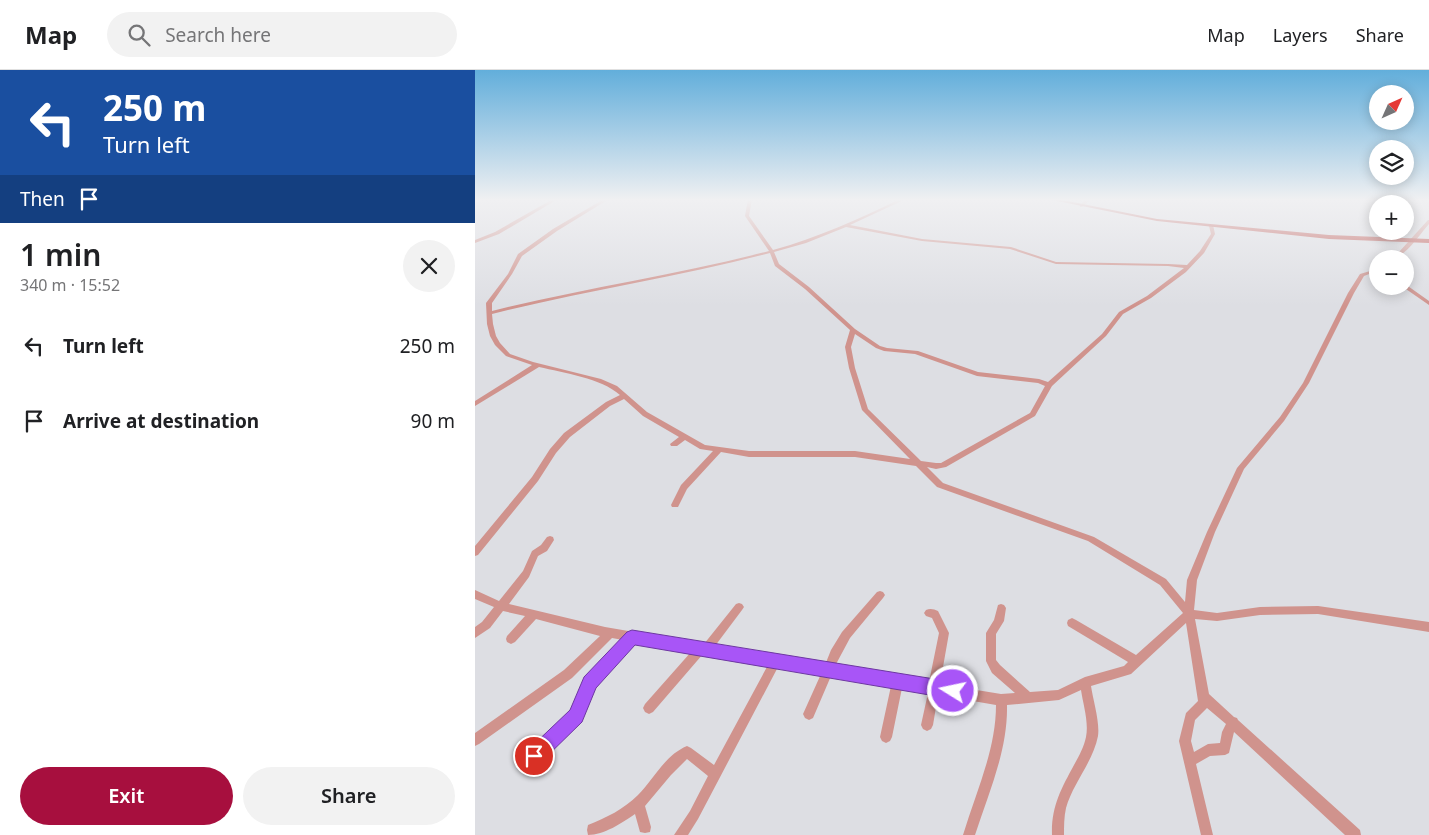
<!DOCTYPE html>
<html lang="en">
<head>
<meta charset="utf-8">
<style>
  body { margin:0; font-family:"Noto Sans",sans-serif; background:#f2f2f2; color:#202124; height:100vh; display:flex; flex-direction:column; font-size:19px; white-space:nowrap }
  * { box-sizing:border-box; margin:0 }
  p { font-size:16px; color:#757577 }
  .icon { flex:none; width:28px; height:28px; fill:none; stroke:currentColor; stroke-width:2; stroke-linecap:round; stroke-linejoin:round }
  .map { position:relative; flex:1; overflow:hidden }
  .drawer { display:flex; flex-direction:column; background:#fff; width:475px }
  .drawer>* { flex:none }
  .hud { background:#1a4fa0; color:#fff; overflow:hidden }
  .needle { width:32px; rotate:45deg }
  .controls { position:absolute; left:894px; top:15px; display:grid; gap:10px }
  .controls a { display:grid; place-items:center; width:45px; height:45px; border-radius:50%; background:#fff; box-shadow:0 2px 12px #0003; font-size:25px }
  .pin { position:absolute; display:grid; place-items:center; width:42px; height:42px; color:#fff; margin:-21px; border:2px solid #fff; border-radius:50%; box-shadow:0 1px 5px #0007 }
  .me { position:absolute; width:55px; margin:-28px; rotate:280deg; stroke-linejoin:round; filter:drop-shadow(0 0 4px #0008) }
  .turn { display:flex; align-items:center; gap:18px; height:105px; padding:0 20px; font-size:22px }
  .turn .icon { width:65px; height:65px; stroke-width:2.5 }
  .turn b { display:block; font-size:35px; line-height:42px }
  .then { display:flex; align-items:center; height:48px; padding:0 20px; background:#0003; gap:10px; font-size:19px }
  .round { display:grid; place-items:center; flex:none; width:52px; height:52px; border-radius:26px; background:#f2f2f2 }
  .summary { display:flex; align-items:center; justify-content:space-between; height:85px; padding:0 20px }
  h1 { font-size:30px; font-weight:600; line-height:38px }
  .button { display:flex; gap:10px; margin-top:auto; padding:10px 20px }
  .button a { flex:1; height:58px; border-radius:30px; background:#a70f3e; color:#fff; font-size:20px; font-weight:600; line-height:58px; text-align:center }
  .button a+a { background:#f2f2f2; color:#202124 }
  ul { padding:0; list-style:none }
  li { display:flex; align-items:center; gap:15px; height:75px; padding:0 20px }
  li div { flex:1 }
  li b { display:block; font-size:19px }
  li em { font-style:normal }
  header { display:flex; align-items:center; gap:30px; box-sizing:border-box; height:70px; padding:0 25px; background:#fff; border-bottom:1px solid #e0e0e0 }
  header strong { font-size:24px }
  nav { display:flex; gap:28px; margin-inline-start:auto; font-size:18px }
  .search { width:350px; height:45px; background:#f2f2f2; display:flex; align-items:center; gap:12px; box-sizing:border-box; padding:0 18px; border-radius:28px; color:#757577; font-size:19px }
  main { display:flex; flex:1; min-height:0 }
  .map>svg:first-child { display:block }
  .lines { fill:none; stroke-linecap:round; stroke-linejoin:round }
  .minor { fill:#d0938d; fill-rule:evenodd }
  .major { fill:#ba4d47; fill-rule:evenodd }
  .route { fill:#a855f7; stroke:#6d37a1 }
</style>
</head>
<body>
<header>
<strong>Map</strong>
<div class="search"><svg class="icon" aria-label="search" viewBox="0 0 24 24"><circle cx="10" cy="10" r="6"/><path d="M15 15l6 6"/></svg>Search here</div>
<nav><a>Map</a><a>Layers</a><a>Share</a></nav>
</header>
<main>
<section class="drawer">
<div class="hud">
<div class="turn"><svg class="icon" aria-label="left" viewBox="0 0 24 24"><path d="M17 20v-9H6M10 6l-5 5 5 5"/></svg><div><b>250 m</b>Turn left</div></div>
<div class="then">Then<svg class="icon" aria-label="arrive" viewBox="0 0 24 24"><path d="M6 21V4h12l-3 4 3 4H6"/></svg></div>
</div>
<div class="summary"><div><h1>1 min</h1><p>340 m · 15:52</p></div><a class="round"><svg class="icon" aria-label="close" viewBox="0 0 24 24"><path d="M6 6l12 12M18 6L6 18"/></svg></a></div>
<ul>
<li><svg class="icon" aria-label="left" viewBox="0 0 24 24"><path d="M17 20v-9H6M10 6l-5 5 5 5"/></svg><div><b>Turn left</b></div><em>250 m</em></li>
<li><svg class="icon" aria-label="arrive" viewBox="0 0 24 24"><path d="M6 21V4h12l-3 4 3 4H6"/></svg><div><b>Arrive at destination</b></div><em>90 m</em></li>
</ul>
<div class="button"><a>Exit</a><a>Share</a></div>
</section>
<div class="map">
<svg width="954" height="765" viewBox="0 0 954 765">
  <rect width="100%" height="100%" fill="#dddee3"/>
  <g class="lines">
    <g class="minor">
      <path d="M78,129H83L24,164L0,173V170L20,162Z"/>
      <path d="M129,129H134L82,161L47,186L37,204L17,233V241C109,218 202,205 294,181L270,146L273,129H277L274,146L298,180C342,168 384,149 425,129H431L375,155L447,169L536,177L581,192L693,194L712,195L725,181L736,164L734,156L738,155L740,164L729,183L711,202L676,228L648,244L631,266L577,316L560,346L471,397L461,399L452,397L468,413L619,467L691,509L710,532L712,510L732,462L762,398L805,347L828,313L873,223L885,204L902,199V201L889,206L879,223L834,313L809,351L769,399L740,462L722,510L719,540L742,543L785,537L843,536L954,552V562L843,544L785,545L742,551L720,549L734,624L759,647L762,648L763,650L885,760L886,765H870L759,662L754,683L750,685L735,686L721,694L738,765H726L704,671L711,643L723,631L711,553L656,604L616,616C618,630 625,652 623,666C618,692 598,713 591,738C589,747 589,756 589,765H577C576,737 586,719 599,695C604,686 609,677 611,667C614,652 608,634 606,620L584,630L532,635C533,680 514,722 500,765H488C501,722 521,680 521,635L463,625L458,655L456,659L452,661L448,659L446,655L453,623L427,618L417,667L415,671L411,673L407,671L405,667L416,616L356,606L338,648L334,650L330,648L328,644L346,604L303,597L223,749L213,765H199L215,741L233,706L212,689L196,705L170,736L176,757L175,762L170,763L165,762L160,744C147,753 129,765 113,765L112,760L113,755C131,748 149,739 163,725C179,709 190,685 212,676L216,678L239,695L293,595L228,584L178,642L174,644L170,642L168,638L170,634L216,582L159,572L119,617L105,650L63,690L47,700L43,698L41,694L43,690L55,682L97,642L111,609L148,570L137,568L97,608L4,674L0,676V663L89,600L125,566L61,549L40,572L36,574L32,572L31,569L32,566L50,546L28,541L15,558L0,568V557L7,552L19,537L0,529V520L24,531L48,501L57,481L66,475L72,467L75,466L78,467L79,470L72,481L63,486L54,507L34,534L130,557L229,574L261,534L264,533L267,534L269,537L267,540L240,576L299,586L301,585L305,587L350,595L356,580L367,562L402,522L405,521L408,522L410,525L408,528L375,568L360,596L421,607L423,606L427,608L454,612L464,563L457,548L451,546L449,543L451,540C455,538 459,539 463,541L474,563L465,614L526,624L540,623L517,603L511,591V563L519,550L523,535L526,534L529,535L531,538L529,551L521,564V590L525,595L555,622L583,620L610,607L649,596L653,592L593,556L592,553L593,550L597,548L601,550L661,585L708,543L685,515L613,471L462,417L441,396L380,387H274L246,382L212,419L203,437H197L196,435L206,415L238,381L225,379L210,370L202,376H196L195,374L204,367L168,346L149,329L135,336L95,367L81,383L63,411L3,485L0,486V476L57,407L75,379L89,363L131,332L145,325C126,308 89,303 64,297L0,336V331L57,295L31,286L20,275L15,266L12,254L11,233L33,204L43,184L78,159ZM371,157L447,171L535,179L581,194L693,196L709,198L672,226L644,242L627,264L573,312L564,309L503,302L443,281L412,278L405,276L380,259L334,217L304,194L299,182L331,173ZM295,183L300,196L330,219L375,260L370,277L374,298L387,340L435,389L380,381H274L230,375L172,342L142,316L126,309L58,292L35,284L25,273L21,266L18,254L17,244C109,221 203,207 295,183ZM380,264L401,278L409,281L440,284L502,306L563,313L570,316L555,343L466,393H461L446,391L393,339L380,298L376,277ZM732,638L751,654L747,662L745,673L733,674L719,682L716,671L720,650Z"/>
      <path d="M611,129H616L607,137H605V135Z"/>
      <path d="M953,150H954V154C945,164 929,189 915,189L924,182Z"/>
      <path d="M930,214L954,231V235L928,217V216H930Z"/>
    </g>
    <path class="major" d="M572,129H583L682,149L854,165L954,169V173L854,169L682,151Z"/>
  </g>
  <linearGradient id="sky" x2="0" y2="1"><stop stop-color="#62aedb"/><stop offset="0.55" stop-color="#f0f0f2"/><stop offset="1" stop-color="#f0f0f2" stop-opacity="0"/></linearGradient>
  <rect width="954" height="236" fill="url(#sky)"/>
  <path class="route" d="M157,560L478,612L483,615L486,621L483,626L478,629L160,575L121,618L107,652L65,693L59,695L53,693L50,686L53,680L95,640L109,607L152,562Z"/>
</svg>
<div class="controls">
<a><svg class="needle" viewBox="-14 -14 28 28"><path d="M0-13l5 13h-10z" fill="#e53935"/><path d="M0 13l5-13h-10z" fill="#757577"/></svg></a>
<a><svg class="icon" aria-label="layers" viewBox="0 0 24 24"><path d="M12 4l9 5-9 5-9-5zM3 14l9 5 9-5"/></svg></a>
<a>+</a>
<a>−</a>
</div>
<div class="pin" style="left:59px;top:686px;background:#d93025"><svg class="icon" aria-label="arrive" viewBox="0 0 24 24"><path d="M6 21V4h12l-3 4 3 4H6"/></svg></div>
<svg class="me" style="left:478px;top:621px" viewBox="-20 -20 40 40"><circle r="17" fill="#a855f7" stroke="#fff" stroke-width="3"/><path d="M0-11L8 9 0 5-8 9z" fill="#fff"/></svg>
</div>
</main>
</body>
</html>
